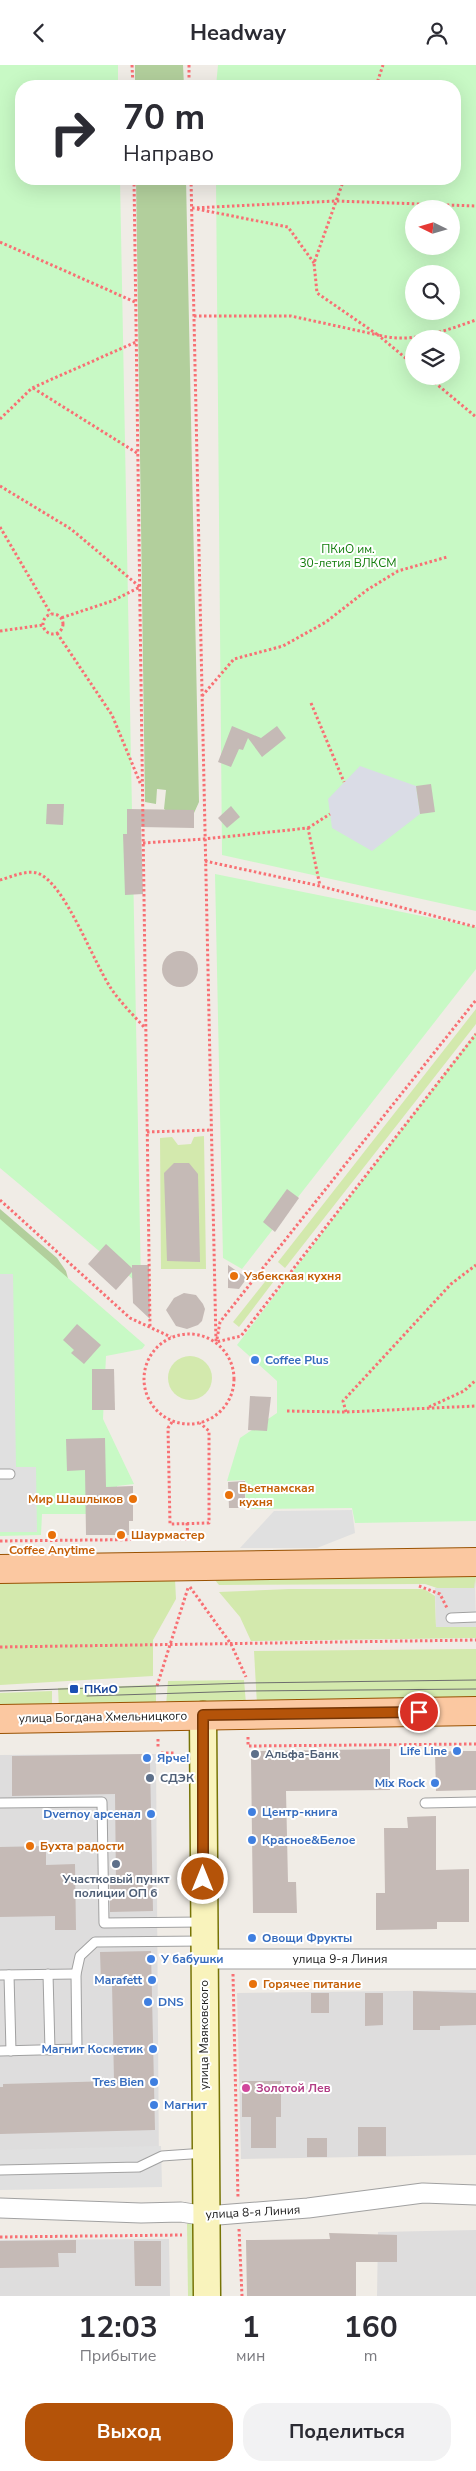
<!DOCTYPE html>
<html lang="ru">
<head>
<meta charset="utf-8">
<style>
  body { margin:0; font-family:"Nunito Sans",sans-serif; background:#f2f2f3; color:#2b2b33; height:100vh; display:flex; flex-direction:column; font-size:19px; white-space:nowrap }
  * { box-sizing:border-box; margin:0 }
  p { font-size:16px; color:#7c7c81 }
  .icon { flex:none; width:28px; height:28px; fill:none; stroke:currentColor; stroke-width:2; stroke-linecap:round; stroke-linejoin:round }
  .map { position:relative; height:2231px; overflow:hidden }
  .side { display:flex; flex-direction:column; background:#fff; flex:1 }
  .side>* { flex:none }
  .top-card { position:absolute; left:15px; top:15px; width:446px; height:105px; border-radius:20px; box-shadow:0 5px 20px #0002; background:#fff; color:#2b2b33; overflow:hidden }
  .needle { width:32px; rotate:275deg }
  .fabs { position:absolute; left:405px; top:135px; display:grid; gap:10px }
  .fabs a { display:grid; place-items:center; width:55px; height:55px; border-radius:50%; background:#fff; box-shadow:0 5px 20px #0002; font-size:25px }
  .pin { position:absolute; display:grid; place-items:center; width:42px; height:42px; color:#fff; margin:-21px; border:2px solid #fff; border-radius:50%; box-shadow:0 1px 5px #0007 }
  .me { position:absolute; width:55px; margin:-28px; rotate:0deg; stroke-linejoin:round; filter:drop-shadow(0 0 4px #0008) }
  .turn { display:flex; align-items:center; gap:18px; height:105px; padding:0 25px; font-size:22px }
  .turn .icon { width:65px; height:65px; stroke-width:2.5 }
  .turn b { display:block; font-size:35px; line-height:42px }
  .eta { display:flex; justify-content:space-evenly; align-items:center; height:85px; text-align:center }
  .eta b { font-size:30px; font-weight:700; line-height:35px }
  .cta { display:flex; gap:10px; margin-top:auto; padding:10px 25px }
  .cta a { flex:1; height:58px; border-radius:20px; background:#b45309; color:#fff; font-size:20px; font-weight:700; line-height:58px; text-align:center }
  .cta a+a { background:#f2f2f3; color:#2b2b33 }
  header { display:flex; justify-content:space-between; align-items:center; height:65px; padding:0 25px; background:#fff; font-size:22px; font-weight:700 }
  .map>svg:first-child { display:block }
  .residential { fill:#dedddd }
  .grass { fill:#d3e9ad }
  .forest { fill:#b2cf9c }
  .park { fill:#c8f9c5; fill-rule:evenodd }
  .parking { fill:#e0e0e0 }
  .plaza { fill:#dadce6 }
  .building { fill:#c5bab6 }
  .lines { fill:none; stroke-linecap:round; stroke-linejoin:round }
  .service-casing { stroke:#a1a1a1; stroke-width:11 }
  .minor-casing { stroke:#a1a1a1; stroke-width:21 }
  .secondary-casing { stroke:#777406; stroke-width:29 }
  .primary-casing { stroke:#995202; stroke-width:30 }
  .path { stroke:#f87074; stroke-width:3; stroke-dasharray:2.5 2.5; stroke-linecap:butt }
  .service { stroke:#fff; stroke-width:9 }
  .minor { stroke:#fff; stroke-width:19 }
  .secondary { stroke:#f9f3bc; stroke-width:26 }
  .primary { stroke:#fbc8a1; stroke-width:28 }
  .tram { stroke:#6e6e6e; stroke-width:1 }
  .route-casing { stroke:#753606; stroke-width:12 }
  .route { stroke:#b45309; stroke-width:9 }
  .food-dot { fill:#e8710a; stroke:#fff; stroke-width:2 }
  .shop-dot { fill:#3f7fe0; stroke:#fff; stroke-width:2 }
  .transit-dot { fill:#1a4fb4; stroke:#fff; stroke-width:2 }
  .service-dot { fill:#5c6f8a; stroke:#fff; stroke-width:2 }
  .hotel-dot { fill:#d1479c; stroke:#fff; stroke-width:2 }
  .labels { text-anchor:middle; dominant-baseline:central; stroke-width:4; stroke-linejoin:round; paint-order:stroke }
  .park-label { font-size:12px; fill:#137e0d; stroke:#fff }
  .food-label { font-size:12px; font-weight:bold; fill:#c56008; stroke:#fff; text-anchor:start }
  .shop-label { font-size:12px; font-weight:bold; fill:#366cbe; stroke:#fff; text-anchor:start }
  .transit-label { font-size:12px; font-weight:bold; fill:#164399; stroke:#fff; text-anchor:start }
  .street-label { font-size:12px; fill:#202020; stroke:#fff }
  .service-label { font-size:12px; font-weight:bold; fill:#4e5e75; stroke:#fff; text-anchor:start }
  .hotel-label { font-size:12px; font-weight:bold; fill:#b23c85; stroke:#fff; text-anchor:start }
</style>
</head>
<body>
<header><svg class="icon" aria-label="back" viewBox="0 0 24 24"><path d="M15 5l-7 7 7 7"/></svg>Headway<svg class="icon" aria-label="person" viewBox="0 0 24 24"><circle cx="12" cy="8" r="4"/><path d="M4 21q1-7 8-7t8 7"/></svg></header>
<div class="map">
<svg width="476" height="2231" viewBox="0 0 476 2231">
  <rect width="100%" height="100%" fill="#f0ece6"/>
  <g class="residential">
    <path d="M156,1689L159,2104L0,2105V1690Z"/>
    <path d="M476,1925V2090L241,2094L237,1928Z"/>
    <path d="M476,2165V2231H377L378,2167Z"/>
    <path d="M169,2174L170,2231H0V2175Z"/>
  </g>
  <g class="grass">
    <path d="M476,944V959L285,1203L278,1197Z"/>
    <path d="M204,1071L206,1204H161L160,1073L172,1072L178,1080L191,1079L194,1072Z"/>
    <path d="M272,1208L277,1212L239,1262L233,1257Z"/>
    <circle cx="190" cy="1313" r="22"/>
    <path d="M476,1511L475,1523H437L425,1519L219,1520L215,1515Z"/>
    <path d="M175,1514L176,1534L153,1575V1611L0,1620V1517Z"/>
    <path d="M289,1524H424L435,1531L436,1562H476V1573L251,1576L240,1552L219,1527Z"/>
    <path d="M476,1584V1633L257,1640L254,1586Z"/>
    <path d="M244,1615L246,1639L166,1641L168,1616Z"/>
    <path d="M156,1620V1641L59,1645L58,1623Z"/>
    <path d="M52,1626V1641L0,1642V1628Z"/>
    <path d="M190,2156L195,2158L198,2231H188L187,2159Z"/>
  </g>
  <g class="forest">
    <path d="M135,0H183L184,21H135Z"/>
    <path d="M136,114H186L199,737L194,748C185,753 173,751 164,744L166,725L157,724L156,739L145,737Z"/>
    <path d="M0,1144L57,1193L66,1206L74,1235L0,1185Z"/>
  </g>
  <g class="park">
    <path d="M0,0H118V21H21V114H120L141,1221L0,1103Z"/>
    <path d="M218,0H476V846L222,790L216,114H455V21H216ZM414,144H451V181H414ZM414,209H451V246H414ZM414,274H451V311H414Z"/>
    <path d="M215,809L476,862V904L242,1204L223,1193Z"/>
    <path d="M476,967V1456L355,1458L352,1443L246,1444L245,1415L227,1416L240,1373L277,1348V1316L237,1280Z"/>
    <path d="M0,1154L145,1280L142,1284L106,1291L103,1354L134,1419L117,1421V1449H42L41,1470L0,1471Z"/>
  </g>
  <g class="parking">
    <path d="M0,1209H13L16,1402H36L37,1467H0Z"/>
    <path d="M352,1445L355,1468L317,1483H240L274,1446Z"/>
    <path d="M475,1516L476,1562H436L435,1523H474Z"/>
    <path d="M161,2081L162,2122L0,2125V2085Z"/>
  </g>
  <path class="plaza" d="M360,701L416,721L420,749L372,786L332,763L328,734Z"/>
  <g class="building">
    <path d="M232,661L261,673L277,661L286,673L262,692L248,673L243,685L239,684L231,702L218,697Z"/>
    <path d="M431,719L435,747L420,749L416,721Z"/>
    <path d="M47,739H64L63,760L46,759Z"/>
    <path d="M231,741L240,752L227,763L218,753Z"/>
    <path d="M127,744L194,745V763L141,762L143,829L125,830L123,769H127Z"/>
    <circle cx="180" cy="904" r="18"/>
    <path d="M174,1098H189L198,1109L200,1197L167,1196L164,1108Z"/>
    <path d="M287,1124L299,1133L275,1167L263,1157Z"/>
    <path d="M106,1179L132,1203V1200H149L150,1254L133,1238L132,1207L116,1225L88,1199Z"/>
    <path d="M228,1200L247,1213L239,1224L228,1223Z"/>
    <path d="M184,1228L196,1230L203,1239L205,1244L202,1256L198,1260L187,1264L176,1261L166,1245L174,1233Z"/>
    <path d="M77,1259L101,1280L84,1299L71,1288L74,1285L63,1275Z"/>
    <path d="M92,1304H114L115,1345H92Z"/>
    <path d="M250,1331L271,1332L267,1366L248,1365Z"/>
    <path d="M105,1373L106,1422L133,1421V1456H129V1470H86L85,1405L67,1406L66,1374Z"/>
    <path d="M245,1416V1443H229L228,1417Z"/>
    <path d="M390,1684V1725L286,1726L288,1817H296L297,1848H253L251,1693L259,1686Z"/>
    <path d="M457,1686H476V1725L436,1726L435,1687Z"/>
    <path d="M146,1689L150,1697L153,1846L110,1847V1818H116L115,1729L12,1731V1691Z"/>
    <path d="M436,1751V1805L469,1804V1857H437V1864L376,1865V1828H385L384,1763H408L407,1752Z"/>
    <path d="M46,1781V1800L75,1799L76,1865H55V1851L0,1852V1782Z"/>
    <path d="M151,1886L155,2065L0,2069V2022H3V2019L114,2016L112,1918H101L100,1887Z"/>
    <path d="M413,1926L476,1928V1960L440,1961V1965H413Z"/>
    <rect x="311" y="1928" width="18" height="20"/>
    <path d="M365,1928H383V1960L365,1961Z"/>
    <path d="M242,2016H281V2052H276V2083H251V2052H242Z"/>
    <rect x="358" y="2062" width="28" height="29"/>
    <rect x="307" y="2073" width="20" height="19"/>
    <path d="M329,2168L397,2170V2197H356V2231H247L246,2175L330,2174Z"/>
    <path d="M76,2175V2188H58L59,2202L0,2203V2176Z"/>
    <path d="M134,2176H161V2221H135Z"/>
  </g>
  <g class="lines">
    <g class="service-casing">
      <g id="service">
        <path d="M0,1409H10"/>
        <path d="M451,1553L476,1552"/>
        <path d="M0,1738L102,1737L104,1858L202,1857"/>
        <path d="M425,1738L476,1737"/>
        <path d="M48,1909L50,1985"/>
        <path d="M0,1910L76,1909"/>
        <path d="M9,1910L11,1986"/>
        <path d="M0,1986L77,1984L76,1909L80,1891L95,1877L203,1876"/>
        <path d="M0,2105L139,2102L162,2091L205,2088"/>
      </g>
    </g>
    <g class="minor-casing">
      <g id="minor">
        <path d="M203,1894H476"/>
        <path d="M0,2143L141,2148L181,2147L206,2151L308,2143L423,2128L476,2130"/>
      </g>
    </g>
    <g class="secondary-casing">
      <path id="secondary" d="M203,1650L207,2231"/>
    </g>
    <g class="primary-casing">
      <g id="primary">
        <path d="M0,1504L476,1497"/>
        <path d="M0,1654L476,1646"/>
      </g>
    </g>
    <g class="path">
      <path d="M132,0L133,21"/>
      <path d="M189,0V21"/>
      <path d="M376,21L383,0"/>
      <path d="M134,114L150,1263"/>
      <path d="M191,114L216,1277L241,1271L476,969"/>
      <path d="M344,114L314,198L317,228L378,270C412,279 444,266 476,255"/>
      <path d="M192,143L336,136L476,141"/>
      <path d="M197,144L288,162L314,198"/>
      <path d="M0,177L135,237"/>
      <path d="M194,251H291L378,270L414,300"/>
      <path d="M427,311L476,352"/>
      <path d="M33,323L137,388"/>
      <path d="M0,354L32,323L136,277"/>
      <path d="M0,421L71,464L140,522L112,536L61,553"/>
      <path d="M0,462L51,549"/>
      <circle cx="53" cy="559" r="10"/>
      <path d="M0,566L43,560"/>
      <path d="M57,568L112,650L141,720"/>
      <path d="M202,631L234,594L283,581L326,557L367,525L398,506L447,492"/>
      <path d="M311,638L344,717"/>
      <path d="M308,763L330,749"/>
      <path d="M143,778L204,774L308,763L320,821"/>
      <path d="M205,796L320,821L476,862"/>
      <path d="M0,815C11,812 26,805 37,808C66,817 95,904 115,929C124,941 135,952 145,963"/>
      <path d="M147,1067L211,1065"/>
      <path d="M0,1135L130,1253L171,1272"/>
      <circle cx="189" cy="1314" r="45"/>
      <path d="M217,1274L220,1257L476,935"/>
      <path d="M429,1342L464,1326L476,1315"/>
      <path d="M287,1346L346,1347L476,1341"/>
      <path d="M346,1347L343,1336L451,1219L476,1200"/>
      <path d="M172,1357L168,1363L170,1459L209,1458V1366L200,1358"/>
      <path d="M187,1458L188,1475"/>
      <path d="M0,1476L188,1474"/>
      <path d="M419,1521L440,1529L447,1543"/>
      <path d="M190,1522L231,1579L246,1612"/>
      <path d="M0,1582L476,1575"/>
      <path d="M157,1621L188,1523"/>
      <path d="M248,1672V1681L476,1679"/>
      <path d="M158,1674V1684"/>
      <path d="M161,1688H176"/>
      <path d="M233,1909L238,2133"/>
      <path d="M239,2164L242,2231"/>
      <path d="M0,2172L182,2170"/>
    </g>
    <use href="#service" class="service"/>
    <use href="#minor" class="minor"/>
    <use href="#secondary" class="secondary"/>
    <use href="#primary" class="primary"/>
    <g class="tram">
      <path d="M0,1626L247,1618L476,1615"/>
      <path d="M87,1631L247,1626L476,1624"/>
    </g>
  </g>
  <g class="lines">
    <g class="route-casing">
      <path id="route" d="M203,1814V1650L419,1647"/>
    </g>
    <use href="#route" class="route"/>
  </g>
  <g class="food-dot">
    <circle cx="234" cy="1211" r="5"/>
    <circle cx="229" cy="1430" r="5"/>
    <circle cx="133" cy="1434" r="5"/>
    <circle cx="52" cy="1470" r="5"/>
    <circle cx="121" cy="1470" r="5"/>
    <circle cx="30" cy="1781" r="5"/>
    <circle cx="253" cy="1919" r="5"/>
  </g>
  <g class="shop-dot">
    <circle cx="255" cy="1295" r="5"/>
    <circle cx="457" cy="1686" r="5"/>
    <circle cx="147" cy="1693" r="5"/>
    <circle cx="435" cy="1718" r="5"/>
    <circle cx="252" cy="1747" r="5"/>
    <circle cx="151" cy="1749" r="5"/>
    <circle cx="252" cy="1775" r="5"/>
    <circle cx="252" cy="1873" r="5"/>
    <circle cx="151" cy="1894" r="5"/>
    <circle cx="152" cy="1915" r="5"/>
    <circle cx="148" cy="1937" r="5"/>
    <circle cx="153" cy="1984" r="5"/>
    <circle cx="154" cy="2017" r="5"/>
    <circle cx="154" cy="2040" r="5"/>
  </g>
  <rect class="transit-dot" x="69" y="1619" width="10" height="10" rx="2.5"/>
  <g class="service-dot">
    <circle cx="255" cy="1689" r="5"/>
    <circle cx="150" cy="1713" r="5"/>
    <circle cx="116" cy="1799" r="5"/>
  </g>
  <circle class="hotel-dot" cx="246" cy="2023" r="5"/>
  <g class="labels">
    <g class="park-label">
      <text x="348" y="484">ПКиО им.<tspan x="348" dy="14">30-летия ВЛКСМ</tspan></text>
    </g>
    <g class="food-label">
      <text x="244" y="1211">Узбекская кухня</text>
      <text x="239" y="1423">Вьетнамская<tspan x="239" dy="14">кухня</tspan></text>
      <text x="123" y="1434" text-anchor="end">Мир Шашлыков</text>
      <text x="131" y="1470">Шаурмастер</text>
      <text x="52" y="1485" text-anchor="middle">Coffee Anytime</text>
      <text x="40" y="1781">Бухта радости</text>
      <text x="263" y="1919">Горячее питание</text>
    </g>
    <g class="shop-label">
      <text x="265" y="1295">Coffee Plus</text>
      <text x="447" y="1686" text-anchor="end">Life Line</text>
      <text x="157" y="1693">Ярче!</text>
      <text x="425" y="1718" text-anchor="end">Mix Rock</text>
      <text x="262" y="1747">Центр-книга</text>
      <text x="141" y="1749" text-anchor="end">Dvernoy арсенал</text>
      <text x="262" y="1775">Красное&amp;Белое</text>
      <text x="262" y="1873">Овощи Фрукты</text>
      <text x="161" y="1894">У бабушки</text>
      <text x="142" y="1915" text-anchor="end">Marafett</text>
      <text x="158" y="1937">DNS</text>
      <text x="143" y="1984" text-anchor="end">Магнит Косметик</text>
      <text x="144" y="2017" text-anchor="end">Tres Bien</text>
      <text x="164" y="2040">Магнит</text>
    </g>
    <g class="transit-label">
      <text x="84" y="1624">ПКиО</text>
    </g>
    <g class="street-label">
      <text transform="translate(103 1652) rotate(-1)">улица Богдана Хмельницкого</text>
      <text x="340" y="1894">улица 9-я Линия</text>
      <text transform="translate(204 1970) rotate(-90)">улица Маяковского</text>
      <text transform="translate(253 2147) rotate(-3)">улица 8-я Линия</text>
    </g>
    <g class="service-label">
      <text x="265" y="1689">Альфа-Банк</text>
      <text x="160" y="1713">СДЭК</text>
      <text x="116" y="1814" text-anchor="middle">Участковый пункт<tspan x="116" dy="14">полиции ОП 6</tspan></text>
    </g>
    <g class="hotel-label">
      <text x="256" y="2023">Золотой Лев</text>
    </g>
  </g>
</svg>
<div class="fabs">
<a><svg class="needle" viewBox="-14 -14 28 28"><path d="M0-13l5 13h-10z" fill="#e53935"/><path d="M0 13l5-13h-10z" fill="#7c7c81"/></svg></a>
<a><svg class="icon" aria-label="search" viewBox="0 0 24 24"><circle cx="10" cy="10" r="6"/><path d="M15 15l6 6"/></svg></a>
<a><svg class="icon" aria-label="layers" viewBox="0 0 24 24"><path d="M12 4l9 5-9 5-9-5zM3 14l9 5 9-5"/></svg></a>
</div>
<div class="pin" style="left:419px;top:1647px;background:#d93025"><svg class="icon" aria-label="arrive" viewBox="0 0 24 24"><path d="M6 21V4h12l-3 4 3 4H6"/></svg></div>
<svg class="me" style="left:203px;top:1814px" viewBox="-20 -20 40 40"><circle r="17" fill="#b45309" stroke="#fff" stroke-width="3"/><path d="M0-11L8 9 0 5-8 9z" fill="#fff"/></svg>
<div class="top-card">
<div class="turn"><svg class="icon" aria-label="right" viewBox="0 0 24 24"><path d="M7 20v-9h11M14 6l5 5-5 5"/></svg><div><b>70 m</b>Направо</div></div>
</div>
</div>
<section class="side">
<div class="eta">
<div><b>12:03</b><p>Прибытие</p></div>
<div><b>1</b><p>мин</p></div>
<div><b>160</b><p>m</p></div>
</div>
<div class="cta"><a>Выход</a><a>Поделиться</a></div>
</section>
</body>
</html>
